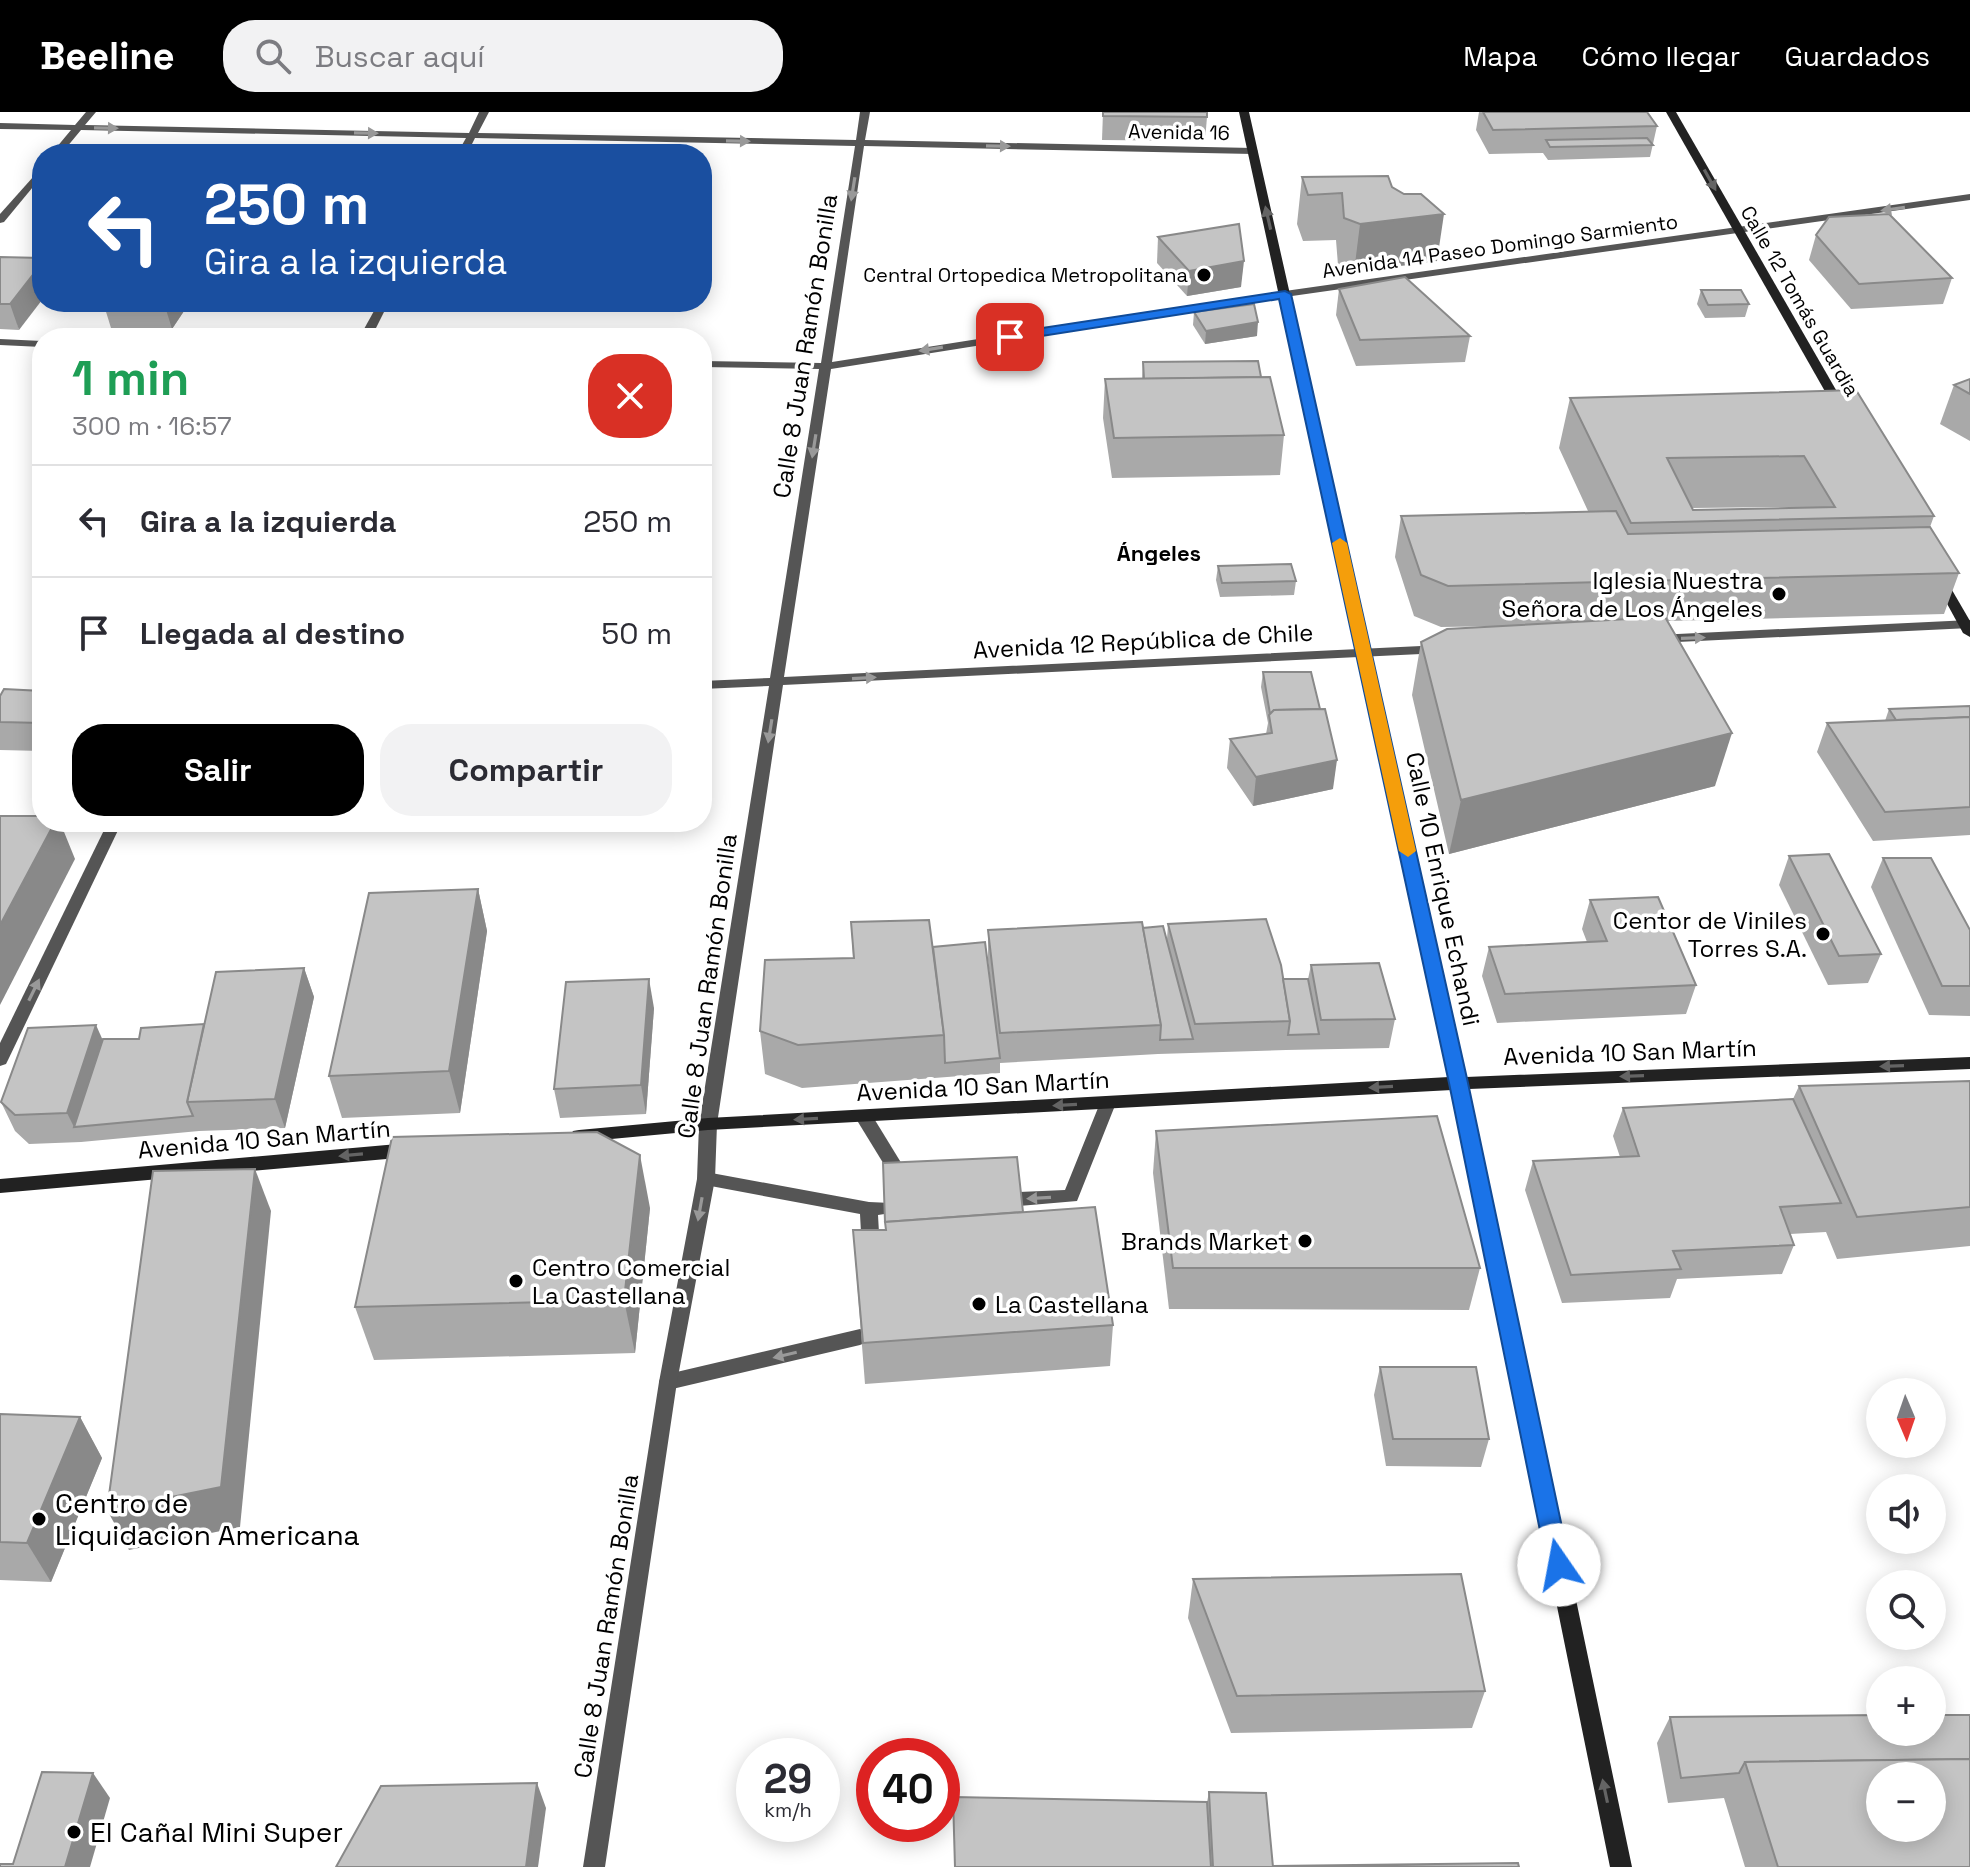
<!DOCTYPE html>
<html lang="es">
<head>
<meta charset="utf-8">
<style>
  body { margin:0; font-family:"Space Grotesk",sans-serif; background:#f2f2f3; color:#2b2b33; height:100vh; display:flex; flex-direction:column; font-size:30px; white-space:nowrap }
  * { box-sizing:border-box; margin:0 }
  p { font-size:26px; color:#7c7c81 }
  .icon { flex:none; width:44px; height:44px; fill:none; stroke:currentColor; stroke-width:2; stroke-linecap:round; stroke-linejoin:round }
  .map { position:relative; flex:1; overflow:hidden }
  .panel { position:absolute; left:32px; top:216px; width:680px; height:504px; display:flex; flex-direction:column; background:#fff; border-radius:32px; box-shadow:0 4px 20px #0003 }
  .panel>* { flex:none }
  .top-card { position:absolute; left:32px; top:32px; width:680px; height:168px; border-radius:32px; box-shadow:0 4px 20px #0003; background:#1a4fa0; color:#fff; overflow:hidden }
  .needle { width:52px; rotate:178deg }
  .tools { position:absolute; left:1866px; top:1266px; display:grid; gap:16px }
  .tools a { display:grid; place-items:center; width:80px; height:80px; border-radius:50%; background:#fff; box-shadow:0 4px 20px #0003; font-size:40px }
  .speed { position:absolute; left:736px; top:1626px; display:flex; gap:16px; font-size:40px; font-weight:700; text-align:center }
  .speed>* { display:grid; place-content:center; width:104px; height:104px; border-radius:50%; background:#fff; box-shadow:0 4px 20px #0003; line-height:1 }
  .speed small { font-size:20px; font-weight:400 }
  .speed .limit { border:12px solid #d22; background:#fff; color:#111 }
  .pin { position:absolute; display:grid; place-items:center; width:68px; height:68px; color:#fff; margin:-34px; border-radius:16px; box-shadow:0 4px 12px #0006 }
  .me { position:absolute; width:88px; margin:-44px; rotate:348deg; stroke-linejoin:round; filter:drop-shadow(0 0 6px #0008) }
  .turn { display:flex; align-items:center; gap:28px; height:168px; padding:0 40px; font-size:36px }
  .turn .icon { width:104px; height:104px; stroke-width:2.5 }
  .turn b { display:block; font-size:56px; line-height:68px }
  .round { display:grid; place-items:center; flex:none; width:84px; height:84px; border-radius:32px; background:#f2f2f3 }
  .head { display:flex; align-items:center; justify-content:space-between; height:136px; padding:0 40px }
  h1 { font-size:48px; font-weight:600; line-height:60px; color:#1e9e55 }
  .cta { display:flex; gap:16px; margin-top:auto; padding:16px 40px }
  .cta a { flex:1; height:92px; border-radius:32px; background:#000; color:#fff; font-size:32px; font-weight:600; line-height:92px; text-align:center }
  .cta a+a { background:#f2f2f3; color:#2b2b33 }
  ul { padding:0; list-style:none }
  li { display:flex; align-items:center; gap:24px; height:112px; padding:0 40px; border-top:2px solid #e1e1e2 }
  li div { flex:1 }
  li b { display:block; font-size:30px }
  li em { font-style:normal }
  header { display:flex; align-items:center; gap:48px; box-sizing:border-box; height:112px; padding:0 40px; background:#000; color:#fff }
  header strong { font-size:38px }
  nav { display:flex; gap:44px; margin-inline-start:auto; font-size:28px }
  .search { width:560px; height:72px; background:#f2f2f3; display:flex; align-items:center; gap:20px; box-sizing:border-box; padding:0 28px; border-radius:32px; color:#7c7c81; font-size:30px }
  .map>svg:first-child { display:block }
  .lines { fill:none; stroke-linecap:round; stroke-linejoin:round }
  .lane { fill:#555; fill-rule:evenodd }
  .street { fill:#555; fill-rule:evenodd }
  .secondary { fill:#222; fill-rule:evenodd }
  .wall { fill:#a9a9a9; fill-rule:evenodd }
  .shaded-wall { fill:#898989 }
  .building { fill:#c4c4c4; stroke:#898989; stroke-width:2; fill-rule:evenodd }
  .oneway { fill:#999 }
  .oneway2 { fill:#646464 }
  .route { fill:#1a73e8; stroke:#114b97; stroke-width:2 }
  .slow { fill:#f59e0b }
  .poi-dot { fill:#000; stroke:#fff; stroke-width:3 }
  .labels { text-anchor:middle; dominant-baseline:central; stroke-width:7; stroke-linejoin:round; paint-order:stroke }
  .far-street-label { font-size:20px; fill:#000; stroke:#fff }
  .far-poi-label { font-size:20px; fill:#000; stroke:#fff; text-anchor:end }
  .far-neighbourhood-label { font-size:22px; font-weight:bold; fill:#000; stroke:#fff }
  .street-label { font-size:24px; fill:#000; stroke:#fff }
  .poi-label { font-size:24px; fill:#000; stroke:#fff; text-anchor:end }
  .near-poi-label { font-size:28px; fill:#000; stroke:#fff; text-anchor:start }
</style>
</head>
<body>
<header>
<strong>Beeline</strong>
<div class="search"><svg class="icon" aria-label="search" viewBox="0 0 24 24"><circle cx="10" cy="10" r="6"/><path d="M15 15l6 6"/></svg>Buscar aquí</div>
<nav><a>Mapa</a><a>Cómo llegar</a><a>Guardados</a></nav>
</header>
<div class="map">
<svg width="1970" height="1755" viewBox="0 0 1970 1755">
  <rect width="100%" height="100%" fill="#fff"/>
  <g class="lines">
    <g class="lane">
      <path d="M1108,985L1114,987L1116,991L1077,1089L1019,1094L1013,1092L1010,1087L1013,1082L1019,1080L1065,1078L1100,991L1102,987Z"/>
      <path d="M864,999L870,1000L908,1062L911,1067L908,1072H896L858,1010L856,1005L858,1000Z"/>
      <path d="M706,1060L869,1090L891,1091L894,1096L891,1101L878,1103L880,1139L877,1144L871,1146L865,1144L862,1139L860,1102L700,1072L697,1067L700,1062Z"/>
      <path d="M860,1217L867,1220L869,1225L867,1230L860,1233L668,1278L661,1276L659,1270L661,1264L668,1262Z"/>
    </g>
    <g class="street">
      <path d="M86,0H96L85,13L469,21L479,0H489L478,21L856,28L860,0H870L865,28L1253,36L1258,39L1253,42L864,34L832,250L1285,179L1970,82V88L1285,185L831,257L784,565L1442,533L1449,537L1442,541L783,573L717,1012L715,1067L677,1270L605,1755H583L659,1270L697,1067L699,1012L769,574L702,577V569L770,566L819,257L702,255V249L821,251L855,34L475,26L467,42H457L466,26L81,18L61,42H51L71,18L0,17V11L75,13Z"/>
      <path d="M42,55V64L4,110L0,111V102Z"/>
      <path d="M379,190H389L371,226H359Z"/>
      <path d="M0,227L42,229V235L0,233Z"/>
      <path d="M1970,508V516L1657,531L1650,527L1657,523Z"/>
      <path d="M108,710H122L8,948L6,952L0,954V931Z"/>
    </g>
    <g class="secondary">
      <path d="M1239,0H1249L1466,965L1970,945V957L1469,977L1632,1755H1610L1452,978L708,1018L579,1030L573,1029L570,1024L573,1019L579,1018L708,1006L1449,965Z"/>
      <path d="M1666,0H1676L1847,297L1845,299L1835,297Z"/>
      <path d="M1939,462L1945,466L1970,509V525L1963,521L1933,466Z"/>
      <path d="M409,1031L415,1033L418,1038L415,1043L409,1045L0,1081V1067Z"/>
    </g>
  </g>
  <g class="wall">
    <path d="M1103,0L1207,5L1205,29L1102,28Z"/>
    <path d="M1479,0H1647L1657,14L1650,45L1548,48L1543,41L1489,42L1476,18Z"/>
    <path d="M1302,65L1392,75L1437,149L1354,160L1338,153L1336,128L1303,129L1297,112Z"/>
    <path d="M1816,123L1952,166L1943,192L1851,197L1809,148Z"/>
    <path d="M1158,125L1241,175L1187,184L1157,151Z"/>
    <path d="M0,145L19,218L0,217Z"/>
    <path d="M1339,177L1470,224L1465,250L1356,254L1336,203Z"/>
    <path d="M1701,178L1749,192L1745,205L1705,206L1697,192Z"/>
    <path d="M103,190H190L172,217L111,216Z"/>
    <path d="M1194,200L1257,224L1205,232L1193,213Z"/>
    <path d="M1143,250L1261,265L1284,323L1280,363L1112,366L1103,306L1105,267H1142Z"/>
    <path d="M1970,267V329L1940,312L1954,273Z"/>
    <path d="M1856,278L1934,404L1930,415L1959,461L1944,502L1668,509L1715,674L1449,742L1412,583L1421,530L1508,514L1441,515L1414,504L1395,445L1401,404L1588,399L1559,336L1570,286ZM1789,395V396L1693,398V396Z"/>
    <path d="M1218,454L1296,469L1294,483L1220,485L1216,468Z"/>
    <path d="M1263,560L1333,677L1253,694L1227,656L1230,627L1266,622L1268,611L1261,575Z"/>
    <path d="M42,579V639L0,638V584Z"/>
    <path d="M1970,594V723L1873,729L1817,640L1827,611L1885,609L1889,597Z"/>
    <path d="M1789,744L1881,842L1868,871L1828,873L1779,773Z"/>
    <path d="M1883,746L1970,818V904L1929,903L1871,775Z"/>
    <path d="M478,777L487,819L460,1001L342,1006L329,964Z"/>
    <path d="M1590,788L1696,873L1686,902L1497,911L1482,864L1489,835L1587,830L1582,817Z"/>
    <path d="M851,810L933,835L997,923L988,848V818L1143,816L1167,827L1168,812L1283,867H1308L1311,853L1395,907L1389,936L1286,938L1158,942L1000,951V948V961L802,976L765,962L760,919L853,846Z"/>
    <path d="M304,856L314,885L285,1016L199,1019L81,1030L29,1032L15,1019L1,990L103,927H139L204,912Z"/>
    <path d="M654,896L646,1002L560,1006L554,977Z"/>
    <path d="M1970,969V1134L1837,1147L1826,1120L1790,1122L1794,1133L1782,1162L1677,1167L1670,1186L1562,1191L1525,1078L1533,1049L1620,1045L1613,1024L1623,996L1793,987L1799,974Z"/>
    <path d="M1156,1019L1480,1156L1469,1198L1169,1197L1153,1061Z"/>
    <path d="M650,1096L635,1241L374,1248L355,1195Z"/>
    <path d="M1023,1100L1113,1213L1110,1254L865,1272L853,1118H885Z"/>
    <path d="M1380,1255L1489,1327L1481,1355L1386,1354L1374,1283Z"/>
    <path d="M0,1302L80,1305L102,1346L51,1470L0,1468Z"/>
    <path d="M1193,1467L1485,1579L1472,1616L1231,1621L1188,1506Z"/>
    <path d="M1670,1605L1970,1755H1745L1724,1686L1668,1691L1657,1631Z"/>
    <path d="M1209,1680L1273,1754L1519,1755H955L1207,1690Z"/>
  </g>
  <g class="shaded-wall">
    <path d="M1444,102L1437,149L1354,160L1360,112Z"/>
    <path d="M1244,149L1241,175L1187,184L1189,159Z"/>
    <path d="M42,151V188L19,218L10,192Z"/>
    <path d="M165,190H190L172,217L164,191Z"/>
    <path d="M1258,210L1257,224L1205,232L1206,219Z"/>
    <path d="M1732,621L1715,674L1449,742L1461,688Z"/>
    <path d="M1337,648L1333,677L1253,694L1256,665Z"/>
    <path d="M55,710H60L75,747L0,893V813Z"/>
    <path d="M478,777L487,819L460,1001L449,959Z"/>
    <path d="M304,856L314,885L285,1016L275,987Z"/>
    <path d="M649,867L654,896L646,1002L641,973Z"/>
    <path d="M96,913L109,942L74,1015L67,1001Z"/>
    <path d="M640,1043L650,1096L635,1241L624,1188Z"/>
    <path d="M255,1057L271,1099L240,1415L129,1438L107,1398Z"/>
    <path d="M80,1305L102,1346L51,1470L27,1431Z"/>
    <path d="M93,1661L110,1686L90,1755H65Z"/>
    <path d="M537,1671L546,1696L538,1755H526Z"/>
  </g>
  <g class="building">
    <path d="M1103,0H1207V5L1103,4Z"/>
    <path d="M1483,0H1647L1657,14L1493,18Z"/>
    <path d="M1647,26L1653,33L1550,35L1546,28Z"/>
    <path d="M1388,64L1392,75L1404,82H1421L1444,102L1360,112L1344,106L1342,81L1308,83L1302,65Z"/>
    <path d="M1889,102L1952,166L1859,172L1816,123L1829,105Z"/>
    <path d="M1239,112L1244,149L1189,159L1158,125Z"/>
    <path d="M0,145L42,146V151L10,192H0Z"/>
    <path d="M1405,165L1470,224L1360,228L1339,177Z"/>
    <path d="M1701,178H1741L1749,192L1708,193Z"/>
    <path d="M103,190H165L164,191Z"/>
    <path d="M1254,192L1258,210L1206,219L1194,200Z"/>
    <path d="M1258,249L1261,265L1144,267L1143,250Z"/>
    <path d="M1270,265L1284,323L1114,326L1105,267Z"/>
    <path d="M1970,267V282L1954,273Z"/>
    <path d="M1856,278L1934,404L1631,411L1570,286ZM1804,344L1835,395L1693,398L1667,346Z"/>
    <path d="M1616,399L1628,422L1930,415L1959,461L1448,474L1421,463L1401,404Z"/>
    <path d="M1291,452L1296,469L1222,471L1218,454Z"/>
    <path d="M1665,505L1732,621L1461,688L1421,530L1447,517Z"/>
    <path d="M1263,560H1311L1320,597L1274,598L1270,602Z"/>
    <path d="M4,577L42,579V611L0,610V584Z"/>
    <path d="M1970,594V605L1896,608L1889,597Z"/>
    <path d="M1325,597L1337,648L1256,665L1230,627L1272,621L1269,603L1274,598Z"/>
    <path d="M1970,605V695L1885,700L1827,611Z"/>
    <path d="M0,704H42V710H55L0,813Z"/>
    <path d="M1829,742L1881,842L1839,844L1789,744Z"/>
    <path d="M1883,746H1931L1970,818V874H1942Z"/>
    <path d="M478,777L449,959L329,964L369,781Z"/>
    <path d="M1658,785L1696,873L1505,882L1489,835L1607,829L1590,788Z"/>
    <path d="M1266,807L1281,853L1290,909L1195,912L1168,812Z"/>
    <path d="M929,808L944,923L798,933L760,919L765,848L854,846L851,810Z"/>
    <path d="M1142,810L1161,913L1000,921L988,818Z"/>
    <path d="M1163,814L1193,927L1160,928L1161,913L1143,816Z"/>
    <path d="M985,830L1000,946L945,951L944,923L933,835Z"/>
    <path d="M1379,851L1395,907L1321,908L1311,853Z"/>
    <path d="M304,856L275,987L187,990L216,860Z"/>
    <path d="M649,867L641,973L554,977L566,870Z"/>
    <path d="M1283,867H1308L1319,922L1288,923L1290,909Z"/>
    <path d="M204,912L187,990L193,1004L74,1015L103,927H139L141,916Z"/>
    <path d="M96,913L67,1001L15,1003L1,990L28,916Z"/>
    <path d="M1970,969V1095L1857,1105L1799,974Z"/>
    <path d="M1793,987L1841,1091L1780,1095L1794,1133L1673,1139L1681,1157L1571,1163L1533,1049L1639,1044L1623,996Z"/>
    <path d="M1437,1004L1480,1156H1173L1156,1019Z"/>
    <path d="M597,1020L640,1043L624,1188L355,1195L392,1025Z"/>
    <path d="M1017,1045L1023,1100L885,1110L883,1051Z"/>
    <path d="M255,1057L221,1375L107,1398L153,1059Z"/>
    <path d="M1095,1095L1113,1213L863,1231L853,1118H886L885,1110Z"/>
    <path d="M1380,1255H1476L1489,1327H1393Z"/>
    <path d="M0,1302L80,1305L27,1431L0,1430Z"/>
    <path d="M1461,1462L1485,1579L1237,1584L1193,1467Z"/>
    <path d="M1880,1603V1620H1932V1603H1970V1647L1745,1650L1739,1661L1681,1666L1670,1605Z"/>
    <path d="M1970,1647V1755H1778L1745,1650ZM1880,1664H1932V1716H1880Z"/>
    <path d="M42,1660L93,1661L65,1755H0V1752H13Z"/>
    <path d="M537,1671L526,1755H336L381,1674Z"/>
    <path d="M1209,1680L1266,1681L1273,1755H1213Z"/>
    <path d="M953,1685L1207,1690L1211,1755H955Z"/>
    <path d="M1518,1751L1519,1755L1273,1754Z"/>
  </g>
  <defs><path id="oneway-solid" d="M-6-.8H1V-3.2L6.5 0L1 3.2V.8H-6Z" transform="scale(2)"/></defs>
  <g class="oneway">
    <use href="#oneway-solid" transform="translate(106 16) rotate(1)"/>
    <use href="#oneway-solid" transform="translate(366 21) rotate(1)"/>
    <use href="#oneway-solid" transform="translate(738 29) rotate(1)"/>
    <use href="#oneway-solid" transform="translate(998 34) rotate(1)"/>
    <use href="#oneway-solid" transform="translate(853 77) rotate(99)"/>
    <use href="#oneway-solid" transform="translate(1893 97) rotate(172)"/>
    <use href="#oneway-solid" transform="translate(931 237) rotate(171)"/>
    <use href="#oneway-solid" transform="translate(814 334) rotate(99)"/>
    <use href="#oneway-solid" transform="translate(1693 526) rotate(-2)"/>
    <use href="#oneway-solid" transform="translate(864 566) rotate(-3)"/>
    <use href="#oneway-solid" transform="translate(770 619) rotate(99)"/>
    <use href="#oneway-solid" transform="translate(34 878) rotate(-64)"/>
    <use href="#oneway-solid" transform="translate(1039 1086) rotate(177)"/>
    <use href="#oneway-solid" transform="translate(700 1097) rotate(100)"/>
    <use href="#oneway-solid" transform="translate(785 1243) rotate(167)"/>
  </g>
  <g class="oneway2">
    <use href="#oneway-solid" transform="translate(1710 68) rotate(61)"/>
    <use href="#oneway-solid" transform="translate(1268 106) rotate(-103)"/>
    <use href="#oneway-solid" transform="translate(1892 954) rotate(178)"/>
    <use href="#oneway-solid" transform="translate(1632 964) rotate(178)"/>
    <use href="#oneway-solid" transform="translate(1381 975) rotate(177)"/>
    <use href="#oneway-solid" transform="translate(1065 993) rotate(177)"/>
    <use href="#oneway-solid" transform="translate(806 1007) rotate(177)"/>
    <use href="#oneway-solid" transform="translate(351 1043) rotate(175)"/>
    <use href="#oneway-solid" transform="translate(1605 1679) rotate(-102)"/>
  </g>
  <path class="route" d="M1285,179L1291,182L1468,971L1570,1453L1567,1461L1559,1464L1550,1461L1547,1453L1449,971L1279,187L1010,229L1003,225L1010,221Z"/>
  <path class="slow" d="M1340,426L1347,431L1416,739L1408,745L1399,739L1332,431Z"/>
  <g class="poi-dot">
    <circle cx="1204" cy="163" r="8"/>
    <circle cx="1779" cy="482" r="8"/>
    <circle cx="1823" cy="822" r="8"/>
    <circle cx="1305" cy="1129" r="8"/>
    <circle cx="516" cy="1169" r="8"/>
    <circle cx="979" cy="1192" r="8"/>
    <circle cx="39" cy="1407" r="8"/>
    <circle cx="74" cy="1720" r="8"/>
  </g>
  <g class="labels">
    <g class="far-street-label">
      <text transform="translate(1179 20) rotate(1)">Avenida 16</text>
      <text transform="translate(1500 134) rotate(-8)">Avenida 14 Paseo Domingo Sarmiento</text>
      <text transform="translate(1800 189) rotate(60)">Calle 12 Tomás Guardia</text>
    </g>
    <g class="far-poi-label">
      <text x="1188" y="163">Central Ortopedica Metropolitana</text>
    </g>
    <g class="far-neighbourhood-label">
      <text x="1159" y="441">Ángeles</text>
    </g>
    <g class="street-label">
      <text transform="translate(805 234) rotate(-81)">Calle 8 Juan Ramón Bonilla</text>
      <text transform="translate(1143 529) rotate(-3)">Avenida 12 República de Chile</text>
      <text transform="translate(1443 777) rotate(78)">Calle 10 Enrique Echandi</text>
      <text transform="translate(707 874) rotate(-82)">Calle 8 Juan Ramón Bonilla</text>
      <text transform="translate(1630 940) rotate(-2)">Avenida 10 San Martín</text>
      <text transform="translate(983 974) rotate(-3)">Avenida 10 San Martín</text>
      <text transform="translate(264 1027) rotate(-5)">Avenida 10 San Martín</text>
      <text transform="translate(606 1514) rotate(-81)">Calle 8 Juan Ramón Bonilla</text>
    </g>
    <g class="poi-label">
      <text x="1763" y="468">Iglesia Nuestra<tspan x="1763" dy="28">Señora de Los Ángeles</tspan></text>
      <text x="1807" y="808">Centor de Viniles<tspan x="1807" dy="28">Torres S.A.</tspan></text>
      <text x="1289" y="1129">Brands Market</text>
      <text x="532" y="1155" text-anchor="start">Centro Comercial<tspan x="532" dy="28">La Castellana</tspan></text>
      <text x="995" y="1192" text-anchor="start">La Castellana</text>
    </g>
    <g class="near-poi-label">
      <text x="55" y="1391">Centro de<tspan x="55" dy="32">Liquidacion Americana</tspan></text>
      <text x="90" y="1720">El Cañal Mini Super</text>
    </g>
  </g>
</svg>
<div class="tools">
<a><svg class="needle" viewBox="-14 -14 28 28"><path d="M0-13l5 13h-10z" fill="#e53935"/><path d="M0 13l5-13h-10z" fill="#7c7c81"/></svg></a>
<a><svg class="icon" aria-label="sound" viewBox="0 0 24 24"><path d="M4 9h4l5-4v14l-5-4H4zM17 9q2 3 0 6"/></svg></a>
<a><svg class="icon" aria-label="search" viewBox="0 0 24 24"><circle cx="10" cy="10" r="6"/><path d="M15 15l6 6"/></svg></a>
<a>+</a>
<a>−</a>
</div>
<div class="speed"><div>29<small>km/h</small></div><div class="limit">40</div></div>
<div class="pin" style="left:1010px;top:225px;background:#d93025"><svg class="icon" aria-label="arrive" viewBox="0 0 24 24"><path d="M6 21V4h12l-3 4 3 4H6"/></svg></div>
<svg class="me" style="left:1559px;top:1453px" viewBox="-20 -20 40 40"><circle r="19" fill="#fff"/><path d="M0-13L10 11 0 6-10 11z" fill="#1a73e8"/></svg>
<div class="top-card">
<div class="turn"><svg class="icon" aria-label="left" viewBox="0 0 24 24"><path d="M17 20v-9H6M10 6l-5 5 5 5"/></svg><div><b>250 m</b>Gira a la izquierda</div></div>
</div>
<section class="panel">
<div class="head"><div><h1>1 min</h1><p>300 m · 16:57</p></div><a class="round" style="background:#d93025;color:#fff"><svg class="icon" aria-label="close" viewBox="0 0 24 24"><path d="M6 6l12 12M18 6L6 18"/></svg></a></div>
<ul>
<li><svg class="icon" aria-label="left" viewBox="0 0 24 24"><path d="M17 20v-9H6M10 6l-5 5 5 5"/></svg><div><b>Gira a la izquierda</b></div><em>250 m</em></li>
<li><svg class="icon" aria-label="arrive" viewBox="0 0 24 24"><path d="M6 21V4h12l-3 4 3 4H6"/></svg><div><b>Llegada al destino</b></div><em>50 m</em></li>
</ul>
<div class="cta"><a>Salir</a><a>Compartir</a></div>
</section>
</div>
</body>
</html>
